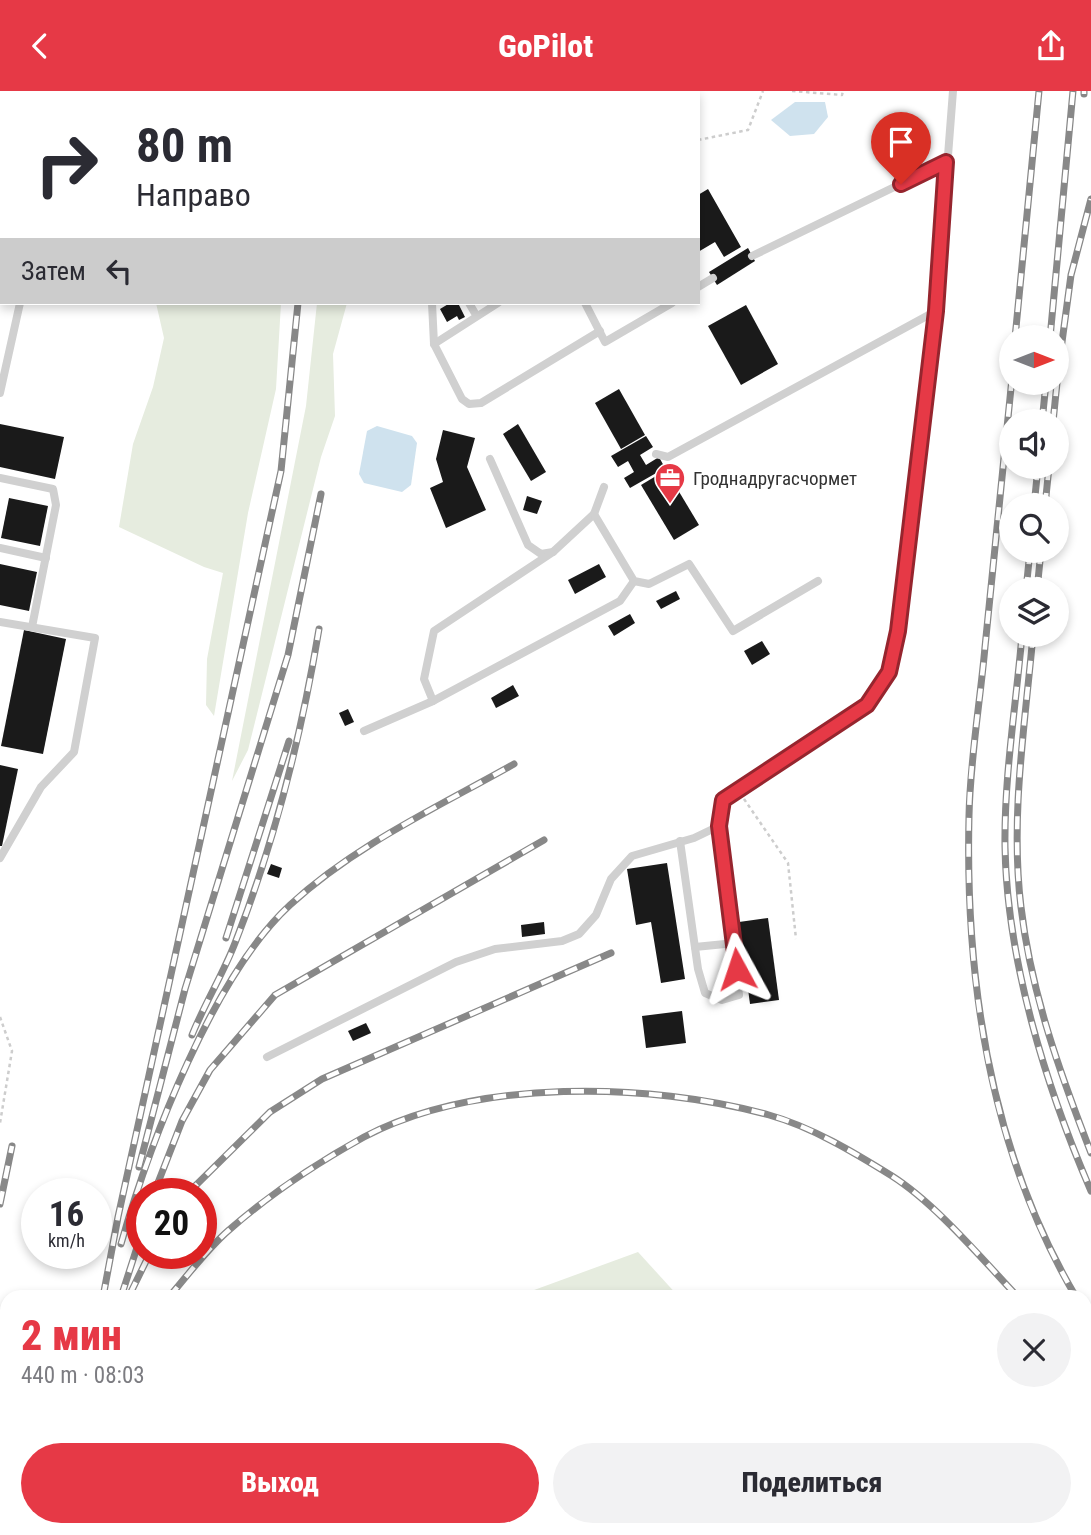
<!DOCTYPE html>
<html lang="ru">
<head>
<meta charset="utf-8">
<style>
  body { margin:0; font-family:"Roboto Condensed",sans-serif; background:#f2f2f3; color:#2b2b33; height:100vh; display:flex; flex-direction:column; font-size:26px; white-space:nowrap }
  * { box-sizing:border-box; margin:0 }
  p { font-size:23px; color:#7c7c81 }
  .icon { flex:none; width:38px; height:38px; fill:none; stroke:currentColor; stroke-width:2; stroke-linecap:round; stroke-linejoin:round }
  .map { position:relative; flex:1; overflow:hidden }
  .sheet { position:absolute; left:0px; top:1199px; width:1092px; height:247px; display:flex; flex-direction:column; background:#fff; border-radius:21px 21px 0 0; box-shadow:0 4px 10px #0003 }
  .sheet>* { flex:none }
  .hud { position:absolute; left:0px; top:0px; width:700px; height:214px; box-shadow:0 4px 10px #0003; background:#fff; color:#2b2b33; overflow:hidden }
  .needle { width:46px; rotate:90deg }
  .tools { position:absolute; left:999px; top:234px; display:grid; gap:14px }
  .tools a { display:grid; place-items:center; width:70px; height:70px; border-radius:50%; background:#fff; box-shadow:0 4px 10px #0003; font-size:35px }
  .speed { position:absolute; left:21px; top:1087px; display:flex; gap:14px; font-size:35px; font-weight:700; text-align:center }
  .speed>* { display:grid; place-content:center; width:91px; height:91px; border-radius:50%; background:#fff; box-shadow:0 4px 10px #0003; line-height:1 }
  .speed small { font-size:18px; font-weight:400 }
  .speed .limit { border:10px solid #d22; background:#fff; color:#111 }
  .pin { position:absolute; display:grid; place-items:center; width:60px; height:60px; color:#fff; margin:-72px -30px; border-radius:50% 50% 50% 0; rotate:-45deg; box-shadow:0 0 7px #0007 }
  .pin .icon { rotate:45deg }
  .me { position:absolute; width:77px; margin:-38px; rotate:355deg; stroke-linejoin:round; filter:drop-shadow(0 0 5px #0008) }
  .turn { display:flex; align-items:center; gap:24px; height:147px; padding:0 21px; font-size:32px }
  .turn .icon { width:91px; height:91px; stroke-width:2.5 }
  .turn b { display:block; font-size:49px; line-height:60px }
  .then { display:flex; align-items:center; height:66px; padding:0 21px; background:#0003; gap:14px; font-size:26px }
  .round { display:grid; place-items:center; flex:none; width:74px; height:74px; border-radius:37px; background:#f2f2f3 }
  .overview { display:flex; align-items:center; justify-content:space-between; height:119px; padding:0 21px }
  h1 { font-size:42px; font-weight:800; line-height:52px; color:#e63946 }
  .primary-button { display:flex; gap:14px; margin-top:auto; padding:14px 21px }
  .primary-button a { flex:1; height:80px; border-radius:42px; background:#e63946; color:#fff; font-size:28px; font-weight:800; line-height:80px; text-align:center }
  .primary-button a+a { background:#f2f2f3; color:#2b2b33 }
  header { display:flex; justify-content:space-between; align-items:center; height:91px; padding:0 21px; background:#e63946; color:#fff; font-size:32px; font-weight:800 }
  .map>svg:first-child { display:block }
  .green { fill:#e6ecdf }
  .water { fill:#cfe2ee }
  .building { fill:#1a1a1a }
  .lines { fill:none; stroke-linecap:round; stroke-linejoin:round }
  .path { stroke:#cdcdcd; stroke-width:2.5; stroke-dasharray:3.5 3.5; stroke-linecap:butt }
  .service { stroke:#d0d0d0; stroke-width:8 }
  .rail-casing { stroke:#888; stroke-width:7 }
  .rail { stroke:#fff; stroke-width:4.5; stroke-dasharray:13; stroke-linecap:butt }
  .route-casing { stroke:#96252e; stroke-width:18 }
  .route { stroke:#e63946; stroke-width:12 }
  .labels { text-anchor:middle; dominant-baseline:central; stroke-width:7; stroke-linejoin:round; paint-order:stroke }
  .poi-label { font-size:19px; fill:#333; stroke:#fff; text-anchor:start }
</style>
</head>
<body>
<header><svg class="icon" aria-label="back" viewBox="0 0 24 24"><path d="M15 5l-7 7 7 7"/></svg>GoPilot<svg class="icon" aria-label="share" viewBox="0 0 24 24"><path d="M12 15V3M7 8l5-5 5 5M5 13v7h14v-7"/></svg></header>
<div class="map">
<svg width="1091" height="1444" viewBox="0 0 1091 1444">
  <rect width="100%" height="100%" fill="#fff"/>
  <g class="green">
    <path d="M156,212H281L276,298L248,422L214,625L206,614L207,568L223,482L204,476L119,436L133,353L153,296L164,247Z"/>
    <path d="M317,212H347L333,263L335,325L321,366L248,659L232,690L306,315Z"/>
    <path d="M638,1161L679,1206H515Z"/>
    <path d="M268,1438H887L891,1444H265Z"/>
  </g>
  <g class="water">
    <path d="M795,11H825L828,26L814,43L790,45L771,29Z"/>
    <path d="M377,335L412,345L417,352L411,394L402,401L364,392L359,383L367,340Z"/>
    <path d="M1085,1325L1091,1332V1394L1085,1398Z"/>
  </g>
  <g class="building">
    <path d="M708,98L741,156L724,166L715,151L698,161V104Z"/>
    <path d="M748,157L755,170L717,194L709,181Z"/>
    <path d="M450,212H458L465,226L459,229L457,225L447,231L440,218Z"/>
    <path d="M746,214L778,273L741,294L708,235Z"/>
    <path d="M619,298L645,344L621,358L595,312Z"/>
    <path d="M0,333L64,346L55,388L0,376Z"/>
    <path d="M518,333L546,381L531,390L503,343Z"/>
    <path d="M443,339L475,347L467,376L486,419L446,437L430,397L443,391L436,368Z"/>
    <path d="M646,345L653,356L640,364L646,374L659,366L665,377L630,397L624,387L634,381L628,370L618,376L611,365Z"/>
    <path d="M666,379L699,434L674,449L641,394Z"/>
    <path d="M527,405L542,410L537,423L523,419Z"/>
    <path d="M9,407L48,415L40,455L1,447Z"/>
    <path d="M0,473L37,481L29,520L0,514Z"/>
    <path d="M599,473L606,486L575,503L568,489Z"/>
    <path d="M676,500L680,508L661,518L656,510Z"/>
    <path d="M630,523L635,532L614,545L608,535Z"/>
    <path d="M24,539L66,548L43,663L1,655Z"/>
    <path d="M762,550L770,563L752,574L744,560Z"/>
    <path d="M513,594L519,605L496,617L491,607Z"/>
    <path d="M348,618L354,631L345,635L339,622Z"/>
    <path d="M0,674L18,678L2,755H0Z"/>
    <path d="M667,772L685,888L661,892L651,831L636,834L627,778Z"/>
    <path d="M271,773L282,777L279,787L267,783Z"/>
    <path d="M768,827L779,909L750,913L739,831Z"/>
    <path d="M544,831L545,843L522,846L521,834Z"/>
    <path d="M682,920L686,952L646,957L642,925Z"/>
    <path d="M366,932L371,942L353,950L348,940Z"/>
  </g>
  <g class="lines">
    <g class="path">
      <path d="M529,0L534,2"/>
      <path d="M792,0L842,4L843,0"/>
      <path d="M698,49L748,39L763,0"/>
      <path d="M744,708L788,772L796,848"/>
      <path d="M0,926L12,960L0,1032"/>
    </g>
    <g class="service">
      <path d="M32,0L40,2"/>
      <path d="M18,2V0"/>
      <path d="M137,2V0"/>
      <path d="M0,40H2"/>
      <path d="M752,165L946,71"/>
      <path d="M698,196L713,187"/>
      <path d="M432,212L434,253"/>
      <path d="M469,212L476,224"/>
      <path d="M498,212L434,253L462,308L469,313L481,312L600,240"/>
      <path d="M585,212L605,251L672,212"/>
      <path d="M0,302L20,212"/>
      <path d="M656,363L668,366L936,220"/>
      <path d="M490,368L528,454L541,463L553,461L594,423L604,396"/>
      <path d="M0,387L53,398L56,414L32,536"/>
      <path d="M594,423L634,490L649,493L689,473L733,540L818,490"/>
      <path d="M0,457L46,467"/>
      <path d="M553,461L434,540L424,588L433,610L620,510L634,490"/>
      <path d="M0,531L95,547L74,661L41,696L0,767"/>
      <path d="M364,640L433,610"/>
      <path d="M680,750L698,878L705,902L722,909L739,904L719,735L723,709L867,614L889,581L898,540L936,220L953,0"/>
      <path d="M695,856L735,852"/>
      <path d="M267,966L456,871L495,858L562,850L579,843L596,824L611,788L632,765L694,747L719,735"/>
    </g>
    <g class="rail-casing">
      <g id="rail">
        <path d="M301,0V2"/>
        <path d="M1084,3V0"/>
        <path d="M1015,247L1039,0"/>
        <path d="M1050,247L1073,0"/>
        <path d="M1012,287C1003,376 994,466 985,556C980,612 970,669 969,725C965,892 990,1060 1076,1206"/>
        <path d="M1057,288L1071,184L1091,108"/>
        <path d="M1042,331L1046,292"/>
        <path d="M1053,331L1057,292"/>
        <path d="M1034,415L1038,376"/>
        <path d="M1045,415L1049,376"/>
        <path d="M1026,499L1030,460"/>
        <path d="M1037,499L1041,460"/>
        <path d="M1022,544C1016,614 1004,686 1005,756C1007,870 1046,996 1091,1100"/>
        <path d="M1033,544C1025,634 1010,726 1021,816C1031,902 1060,982 1091,1062"/>
        <path d="M226,847L289,650"/>
        <path d="M192,944C205,912 223,883 235,852C275,750 301,646 319,538"/>
        <path d="M139,1076L185,898L288,564L321,403"/>
        <path d="M154,1102L182,1030L210,979L275,904L544,749"/>
        <path d="M188,1102L270,1021L322,988L611,862"/>
        <path d="M0,1113L12,1055"/>
        <path d="M121,1153C150,1051 213,885 290,814C355,754 438,716 514,673"/>
        <path d="M130,1203L150,1162"/>
        <path d="M103,1206L118,1126L281,380L298,212"/>
        <path d="M121,1206L142,1141"/>
        <path d="M169,1206C188,1184 207,1158 229,1139C270,1103 317,1072 364,1046C476,987 649,991 769,1024C812,1036 855,1062 892,1085C936,1113 982,1168 1018,1206"/>
        <path d="M1085,1221L1091,1231"/>
        <path d="M1085,1279L1091,1286"/>
        <path d="M51,1444L52,1438"/>
        <path d="M65,1444L66,1438"/>
      </g>
    </g>
    <use href="#rail" class="rail"/>
  </g>
  <g class="lines">
    <g class="route-casing">
      <path id="route" d="M737,878L719,735L723,709L867,614L889,581L898,540L936,220L946,71L901,93"/>
    </g>
    <use href="#route" class="route"/>
  </g>
  <defs>
    <g id="office-pin" transform="scale(1.575)"><path d="M0 17L-7.5 6A9.5 9.5 0 1 1 7.5 6Z" fill="#e63946" stroke="#fff"/><path d="M-6-3h4V-5.5h4V-3h4V5H-6ZM-1-4.5V-3h2v-1.5ZM-6 0V1H6V0Z" fill="#fff"/></g>
  </defs>
  <g fill-rule="evenodd">
    <use href="#office-pin" x="670" y="387"/>
  </g>
  <g class="labels">
    <g class="poi-label">
      <text x="693" y="387">Гроднадругасчормет</text>
    </g>
  </g>
</svg>
<div class="tools">
<a><svg class="needle" viewBox="-14 -14 28 28"><path d="M0-13l5 13h-10z" fill="#e53935"/><path d="M0 13l5-13h-10z" fill="#7c7c81"/></svg></a>
<a><svg class="icon" aria-label="sound" viewBox="0 0 24 24"><path d="M4 9h4l5-4v14l-5-4H4zM17 9q2 3 0 6"/></svg></a>
<a><svg class="icon" aria-label="search" viewBox="0 0 24 24"><circle cx="10" cy="10" r="6"/><path d="M15 15l6 6"/></svg></a>
<a><svg class="icon" aria-label="layers" viewBox="0 0 24 24"><path d="M12 4l9 5-9 5-9-5zM3 14l9 5 9-5"/></svg></a>
</div>
<div class="speed"><div>16<small>km/h</small></div><div class="limit">20</div></div>
<div class="pin" style="left:901px;top:93px;background:#d93025"><svg class="icon" aria-label="arrive" viewBox="0 0 24 24"><path d="M6 21V4h12l-3 4 3 4H6"/></svg></div>
<svg class="me" style="left:737px;top:878px" viewBox="-20 -20 40 40"><path d="M0-17L14 15 0 8-14 15z" fill="#e63946" stroke="#fff" stroke-width="4"/></svg>
<div class="hud">
<div class="turn"><svg class="icon" aria-label="right" viewBox="0 0 24 24"><path d="M7 20v-9h11M14 6l5 5-5 5"/></svg><div><b>80 m</b>Направо</div></div>
<div class="then">Затем<svg class="icon" aria-label="left" viewBox="0 0 24 24"><path d="M17 20v-9H6M10 6l-5 5 5 5"/></svg></div>
</div>
<section class="sheet">
<div class="overview"><div><h1>2 мин</h1><p>440 m · 08:03</p></div><a class="round"><svg class="icon" aria-label="close" viewBox="0 0 24 24"><path d="M6 6l12 12M18 6L6 18"/></svg></a></div>
<div class="primary-button"><a>Выход</a><a>Поделиться</a></div>
</section>
</div>
</body>
</html>
